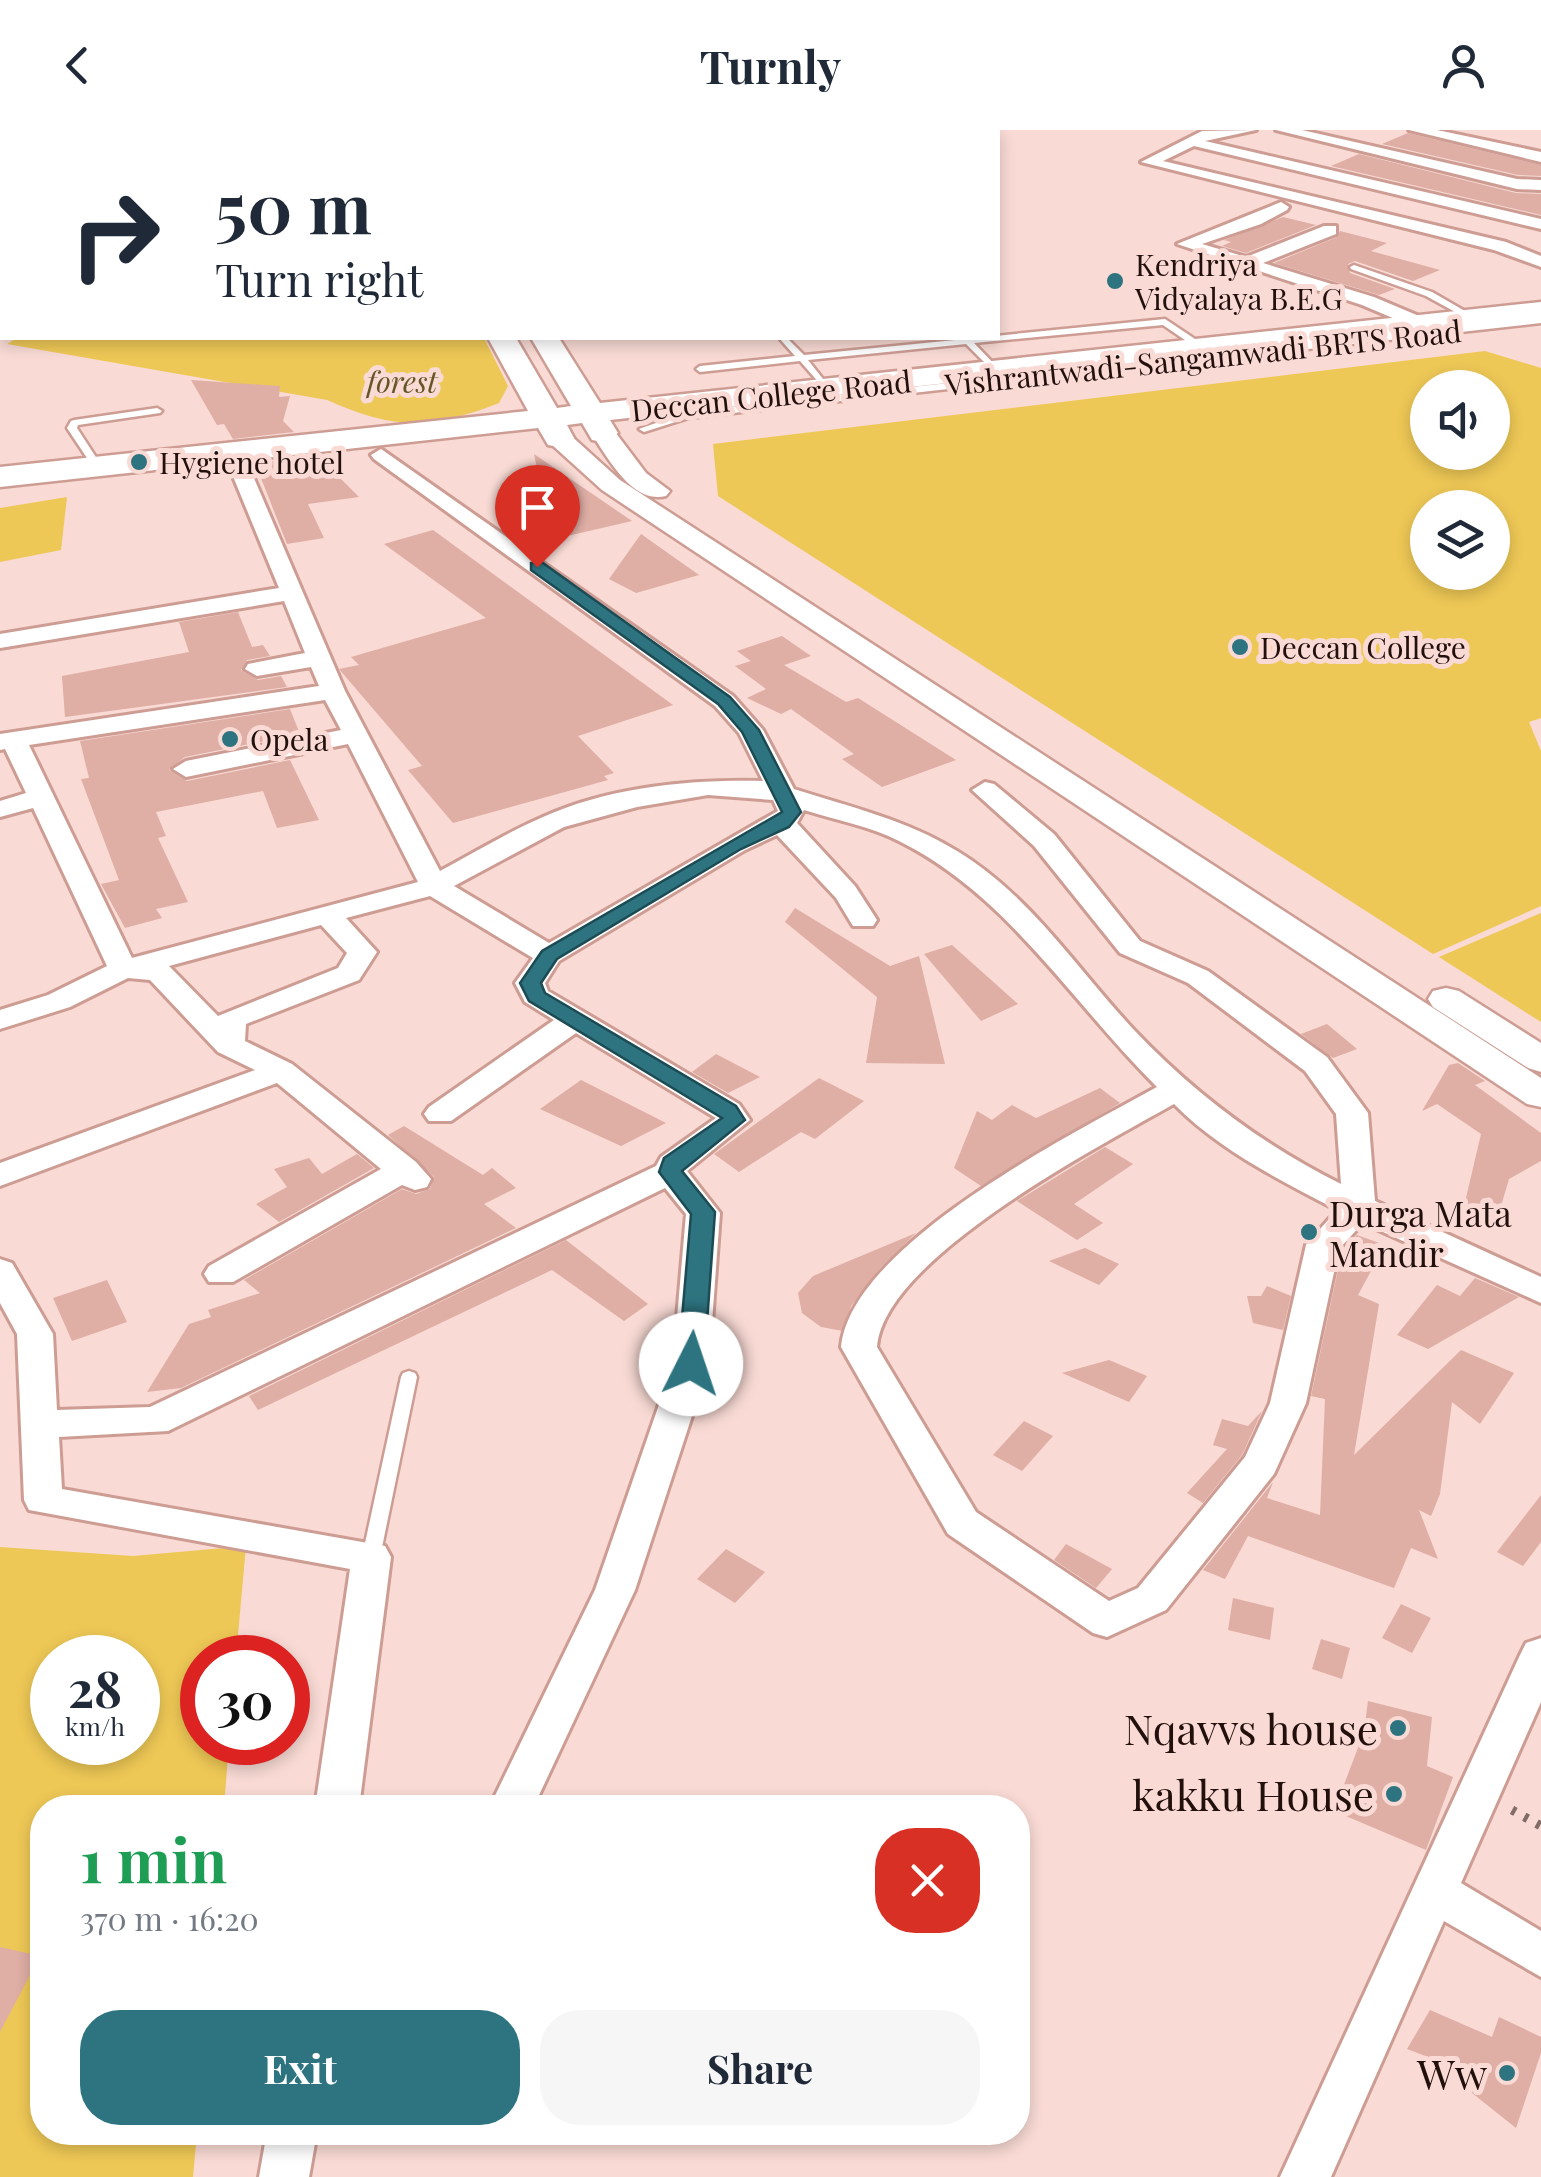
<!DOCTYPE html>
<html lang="en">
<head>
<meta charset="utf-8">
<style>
  body { margin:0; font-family:"Playfair Display",serif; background:#f6f6f7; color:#1f2937; height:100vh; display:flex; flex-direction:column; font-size:38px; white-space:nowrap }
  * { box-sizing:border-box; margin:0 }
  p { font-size:32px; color:#747a83 }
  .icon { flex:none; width:55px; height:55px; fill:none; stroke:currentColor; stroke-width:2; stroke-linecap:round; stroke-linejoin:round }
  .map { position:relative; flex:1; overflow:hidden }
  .panel { position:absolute; left:30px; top:1665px; width:1000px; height:350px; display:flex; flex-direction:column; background:#fff; border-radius:40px; box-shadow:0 5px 15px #0003 }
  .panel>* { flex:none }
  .hud { position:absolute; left:0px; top:0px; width:1000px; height:210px; box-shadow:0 5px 15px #0003; background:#fff; color:#1f2937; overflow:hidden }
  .tools { position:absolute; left:1410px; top:240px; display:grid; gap:20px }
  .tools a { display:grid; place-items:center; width:100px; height:100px; border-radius:50%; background:#fff; box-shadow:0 5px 15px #0003; font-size:50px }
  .speed { position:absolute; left:30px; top:1505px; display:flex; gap:20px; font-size:50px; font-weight:700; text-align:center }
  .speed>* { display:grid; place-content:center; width:130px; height:130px; border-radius:50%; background:#fff; box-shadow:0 5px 15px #0003; line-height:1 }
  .speed small { font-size:25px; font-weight:400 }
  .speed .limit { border:15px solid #d22; background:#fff; color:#111 }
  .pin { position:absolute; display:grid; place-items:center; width:85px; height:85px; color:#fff; margin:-102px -42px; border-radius:50% 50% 50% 0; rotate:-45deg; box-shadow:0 0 10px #0007 }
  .pin .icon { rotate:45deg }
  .me { position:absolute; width:110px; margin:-55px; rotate:4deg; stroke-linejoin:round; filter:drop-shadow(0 0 8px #0008) }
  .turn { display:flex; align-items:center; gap:35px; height:210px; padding:0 50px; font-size:45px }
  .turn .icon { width:130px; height:130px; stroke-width:2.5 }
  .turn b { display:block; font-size:70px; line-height:85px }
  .round { display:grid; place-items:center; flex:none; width:105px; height:105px; border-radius:40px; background:#f6f6f7 }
  .overview { display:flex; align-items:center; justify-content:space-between; height:170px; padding:0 50px }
  h1 { font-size:60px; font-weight:700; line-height:75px; color:#1e9e55 }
  .cta { display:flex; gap:20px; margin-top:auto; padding:20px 50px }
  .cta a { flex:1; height:115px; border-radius:40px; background:#2d7480; color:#fff; font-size:40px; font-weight:700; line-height:115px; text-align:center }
  .cta a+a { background:#f6f6f7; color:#1f2937 }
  header { display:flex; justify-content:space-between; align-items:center; height:130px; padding:0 50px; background:#fff; font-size:45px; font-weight:700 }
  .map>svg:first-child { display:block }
  .green { fill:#eec856; fill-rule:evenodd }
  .water { fill:#a6b8f1 }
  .building { fill:#dfaea5 }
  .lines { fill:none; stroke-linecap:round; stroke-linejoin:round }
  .service-casing { stroke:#cd9d94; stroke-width:5 }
  .minor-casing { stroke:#cd9d94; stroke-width:6 }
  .tertiary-casing { stroke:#cd9d94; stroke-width:5 }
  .primary-casing { stroke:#cd9d94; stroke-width:5 }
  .path { stroke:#836c67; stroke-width:9; stroke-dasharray:4 10; stroke-linecap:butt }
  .service { fill:#fff; fill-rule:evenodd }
  .minor { fill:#fff; fill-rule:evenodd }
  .tertiary { fill:#fff; fill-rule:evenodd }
  .primary { fill:#fff; fill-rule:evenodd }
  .route { fill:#2d7480; stroke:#1d4b53; stroke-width:2.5 }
  .poi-dot { fill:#2d7480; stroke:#f9dad4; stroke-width:4 }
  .labels { text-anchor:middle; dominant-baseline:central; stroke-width:10; stroke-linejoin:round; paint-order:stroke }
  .far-poi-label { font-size:30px; fill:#22100d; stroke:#f9dad4; text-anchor:start }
  .far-street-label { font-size:30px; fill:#22100d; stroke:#f9dad4 }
  .far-park-label { font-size:30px; font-style:italic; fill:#665627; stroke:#f9dad4 }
  .poi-label { font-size:35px; fill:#22100d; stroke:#f9dad4; text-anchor:start }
  .near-poi-label { font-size:42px; fill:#22100d; stroke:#f9dad4; text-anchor:end }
</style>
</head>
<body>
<header><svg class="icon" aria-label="back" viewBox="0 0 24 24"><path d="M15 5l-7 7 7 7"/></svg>Turnly<svg class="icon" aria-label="person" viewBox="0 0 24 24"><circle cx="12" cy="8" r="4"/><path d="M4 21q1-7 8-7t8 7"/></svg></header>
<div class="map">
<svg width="1541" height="2047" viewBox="0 0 1541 2047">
  <rect width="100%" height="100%" fill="#f9dad4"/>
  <g class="green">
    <path d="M17,208H484L508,256L499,273C429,300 395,300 327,270L7,214Z"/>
    <path d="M1485,221L1541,238V588L1529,592L1541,621V776L1433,824L718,366L713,314ZM1428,258H1492V322H1428ZM1428,378H1492V442H1428Z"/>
    <path d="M67,367L61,420L0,432V378Z"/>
    <path d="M1541,783V892L1439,827Z"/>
    <path d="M246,1416L236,1527L202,1528V1612L229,1613L224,1677L42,1678V2002L197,2003L193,2047H0V1417L133,1426ZM52,1528H138V1612H52Z"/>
  </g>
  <path class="water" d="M0,0H363L2,2L0,206Z"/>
  <g class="building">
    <path d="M1408,3L1541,35V46L1518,45L1382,14Z"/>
    <path d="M1359,24L1516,63L1541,64V85L1331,36Z"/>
    <path d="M1283,87L1316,95L1246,123L1222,116L1231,112L1224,110Z"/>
    <path d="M1340,101L1387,113L1371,121L1440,140L1413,151L1355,131L1348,134L1350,143L1395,159L1379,165L1274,133L1337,107Z"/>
    <path d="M191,250L280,256L279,267L290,266L283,291L294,302L233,309L224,294L217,295Z"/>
    <path d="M534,324L632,391L563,407L520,374L543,367Z"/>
    <path d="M318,326L359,367L308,374L324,408L287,414L255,333Z"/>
    <path d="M433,400L673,575L578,606L614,643L604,646L608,650L453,693L408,640L422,636L339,539L359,535L351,527L486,488L384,414Z"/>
    <path d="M641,404L699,445L636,463L609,449Z"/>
    <path d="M238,482L252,517L263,515L270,526L247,530L241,540L258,550L281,546L287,557L65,587L62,546L189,522L179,492Z"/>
    <path d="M782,506L811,526L784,535L846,572L858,568L956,630L882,657L842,629L854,624L791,579L781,584L747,568L766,559L735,536L751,531L737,521Z"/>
    <path d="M290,579L300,604L185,627L169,640L187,651L290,630L319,690L277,698L263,661L156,682L166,706L158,708L188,772L156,779L162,788L125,798L101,754L119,750L81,649L89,648L80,611Z"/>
    <path d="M795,778L890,836L919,826L945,934L866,933L877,867L785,792Z"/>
    <path d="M952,815L1018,874L981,891L924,824Z"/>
    <path d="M1327,894L1357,919L1333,928L1301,904Z"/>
    <path d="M716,924L760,947L728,963L692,942Z"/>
    <path d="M1458,933L1485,951L1475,955L1541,1003V1031L1509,1049L1496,1093L1462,1085L1481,1004L1437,974L1422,981L1449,935Z"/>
    <path d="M819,948L864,971L815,1009L801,1002L739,1042L714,1024Z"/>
    <path d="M581,950L666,993L621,1016L540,979Z"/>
    <path d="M1100,958L1120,973L981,1056L954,1038L977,981L992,990L1012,975L1036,988Z"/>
    <path d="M404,996L483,1045L492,1038L516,1058L484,1074L516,1098L181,1258L147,1262L189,1194L211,1187L208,1180L260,1163L244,1150L402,1059L416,1064L430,1059L434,1047L388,1005Z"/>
    <path d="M1105,1017L1133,1034L1074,1074L1103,1093L1077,1110L1017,1071Z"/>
    <path d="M357,1024L374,1038L279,1092L256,1074L287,1057L274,1039L309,1028L322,1044Z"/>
    <path d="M916,1103L880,1138L851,1176L843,1201L821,1197L802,1183L798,1163L813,1146Z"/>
    <path d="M1357,1105L1385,1115L1358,1165L1379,1174L1354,1325L1461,1220L1514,1243L1480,1294L1452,1272L1440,1364L1431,1386L1419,1380L1438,1429L1411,1418L1394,1458L1248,1406L1225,1449L1203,1440L1273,1352L1267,1368L1320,1385L1325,1269L1311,1266L1342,1121Z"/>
    <path d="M566,1110L648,1174L624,1191L552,1140L258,1280L249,1266Z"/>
    <path d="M1085,1118L1119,1134L1099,1155L1049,1131Z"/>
    <path d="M1475,1148L1519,1167L1428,1219L1397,1205L1437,1155L1460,1166Z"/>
    <path d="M107,1150L127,1192L72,1211L53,1168Z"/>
    <path d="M1267,1156L1291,1166L1283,1200L1253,1193L1247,1166H1261Z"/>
    <path d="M1109,1230L1147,1246L1129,1272L1062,1243Z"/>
    <path d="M1262,1281L1242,1325L1203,1373L1187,1363L1227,1319L1213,1315L1222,1289L1248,1296Z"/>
    <path d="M1024,1291L1053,1306L1022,1341L993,1325Z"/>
    <path d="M1541,1365V1412L1523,1436L1497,1422Z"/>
    <path d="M1066,1414L1112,1439L1096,1458L1054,1430Z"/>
    <path d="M726,1419L765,1442L735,1473L697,1449Z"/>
    <path d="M1233,1468L1274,1478L1270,1510L1228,1500Z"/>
    <path d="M1401,1474L1431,1488L1412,1523L1382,1508Z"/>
    <path d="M1321,1509L1350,1518L1342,1549L1312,1539Z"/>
    <path d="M1368,1571L1432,1587L1427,1636L1453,1647L1426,1720L1334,1681L1364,1602Z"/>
    <path d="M0,1817L40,1826L0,1902Z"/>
    <path d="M1430,1880L1492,1907L1499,1887L1541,1907V1923L1516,1998L1472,1963L1478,1946L1407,1919Z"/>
  </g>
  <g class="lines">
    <g class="service-casing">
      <g id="service">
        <path d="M1354,135L1432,162L1477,188L1470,190L1426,166L1351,139L1350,137Z"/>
        <path d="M1541,187V193L688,288L644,302L639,299L687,282Z"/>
        <path d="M1165,189L1204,215V219H1198L1163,195L974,213L998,238V242L995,243L966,214L808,230L831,259L827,262L800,231L700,242L696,239L700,236L795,226L779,208H787L804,225Z"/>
        <path d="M157,278L162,281L160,283L78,295L77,298L103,338L98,341L95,340L67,298L71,291L74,290Z"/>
        <path d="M409,1241L415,1243L417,1247L380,1427L377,1432L371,1434L365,1432L362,1427L401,1247L403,1243Z"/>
      </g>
    </g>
    <g class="minor-casing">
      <g id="minor">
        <path d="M1256,0L1205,11L1541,89V99L1194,16L1163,31L1506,112L1541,126V137L1494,120L1141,32L1202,1Z"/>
        <path d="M1276,0H1302L1517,49L1541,50V60L1517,59Z"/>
        <path d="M1409,0H1437L1541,22V32Z"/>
        <path d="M1281,72L1289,77L1287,80L1261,94L1202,114L1246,127L1324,96H1336V104L1263,133L1374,167L1426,189V197H1414L1362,175L1177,114Z"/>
        <path d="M381,319L733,566L763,600L794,659C850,677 907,690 957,721C1031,766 1076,838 1134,900C1195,964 1261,1014 1341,1054L1336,984L1305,941L1188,853L1120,823L1034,716L972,660L985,652L994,654L1054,704L1140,811L1208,841L1327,927L1368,983L1375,1071L1541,1147V1173L1363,1093L1339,1119L1306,1273L1274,1344L1166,1480L1107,1507L1093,1503L948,1404L841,1217C851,1115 1072,1004 1157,957C1072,873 1008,765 899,711C870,696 835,690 804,680L797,693L855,756L877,790L873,796H853L836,768L777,705L745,720L559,831L545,853L548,861L739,974L750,990L687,1041L720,1083L709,1234L635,1460L533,1678H489L595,1460L673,1234L686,1084L665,1058L168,1301L59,1307L62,1359L385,1416L391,1427L359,1678H315L350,1439L29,1380L24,1370L17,1204L0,1173V1129L12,1133L53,1204L57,1280L150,1277L656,1036L661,1027L716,988L576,903L451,991H429L424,984L429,977L554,890L525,872L515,853L533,828L430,766L346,788L377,822L359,850L246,894L245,911L292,934L416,1032L431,1049L427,1057L415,1060L402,1055L233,1152H209L204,1144L209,1136L381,1039L277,953L0,1056V1033L255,940L218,922L150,850L128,848L70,877L0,899V880L48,865L107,836L33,678L0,687V671L26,663L5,619L0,620V604L319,556L311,537L257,546L245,539L248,534L305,523L284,471L0,518V504L279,458L230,339L240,333L250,339L345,561L440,741C474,723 508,702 543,687C609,657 692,649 763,651L739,603L715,576L374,329L371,325ZM325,570L341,600L186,631L173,639L186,647L348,614L418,752L132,828L29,615ZM708,665L773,670L778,681L549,813L454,756L564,697L637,677ZM321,795L347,823L338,838L218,886L169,836ZM1174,974C1219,1020 1280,1050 1337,1080L1306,1115L1270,1273L1245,1327L1138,1458L1109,1471L976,1382L877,1217C884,1128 1100,1016 1174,974Z"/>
        <path d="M1541,1508V1572L1461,1753L1541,1801V1847L1444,1791L1331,2047H1280L1520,1525L1526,1513Z"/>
        <path d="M267,2002H317L309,2047H259Z"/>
      </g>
    </g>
    <g class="tertiary-casing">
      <g id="tertiary">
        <path d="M603,296L612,298L646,343L670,361L666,366C632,375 607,326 591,303Z"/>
        <path d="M559,301L568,303L620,350L1541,948V977L1527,974L602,360L550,313L547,308L550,303Z"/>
        <path d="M1446,858L1459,861L1541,913V942L1528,938L1433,877L1428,869L1433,861Z"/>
      </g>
    </g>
    <g class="primary-casing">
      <path id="primary" d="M1541,172V188L610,290L618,303L603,312L592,310L582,293L567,295L574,308L559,317L548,315L538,298L0,357V337L528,281L488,208H516L557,278L571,276L531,208H559L600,273Z"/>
    </g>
    <path class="path" d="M1512,1680L1541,1696"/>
    <use href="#service" class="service"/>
    <use href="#minor" class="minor"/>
    <use href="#tertiary" class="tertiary"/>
    <use href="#primary" class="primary"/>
  </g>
  <path class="route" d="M531,433H543L730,567L759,600L801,682L789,697L741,719L557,829L541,853L545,863L736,976L745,990L682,1041L715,1082L704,1234L691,1244L678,1234L691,1084L659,1042L664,1028L722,988L529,871L520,853L542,821L782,682L742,602L718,574L531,440Z"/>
  <g class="poi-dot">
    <circle cx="1115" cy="151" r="10"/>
    <circle cx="139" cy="332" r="10"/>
    <circle cx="1240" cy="517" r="10"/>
    <circle cx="230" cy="609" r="10"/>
    <circle cx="1309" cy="1102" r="10"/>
    <circle cx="1398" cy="1598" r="10"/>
    <circle cx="1394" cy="1664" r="10"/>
    <circle cx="1507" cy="1943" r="10"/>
  </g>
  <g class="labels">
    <g class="far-poi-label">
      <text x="1135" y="134">Kendriya<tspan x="1135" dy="34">Vidyalaya B.E.G</tspan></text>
      <text x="159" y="332">Hygiene hotel</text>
      <text x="1260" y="517">Deccan College</text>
      <text x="250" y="609">Opela</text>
    </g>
    <g class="far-street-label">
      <text transform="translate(1203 227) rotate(-6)">Vishrantwadi-Sangamwadi BRTS Road</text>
      <text transform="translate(771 265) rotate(-6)">Deccan College Road</text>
    </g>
    <g class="far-park-label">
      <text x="402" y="251">forest</text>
    </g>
    <g class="poi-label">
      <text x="1329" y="1082">Durga Mata<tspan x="1329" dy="40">Mandir</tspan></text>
    </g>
    <g class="near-poi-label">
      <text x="1378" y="1598">Nqavvs house</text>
      <text x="1374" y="1664">kakku House</text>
      <text x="1487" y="1943">Ww</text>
    </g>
  </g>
</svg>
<div class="tools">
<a><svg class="icon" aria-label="sound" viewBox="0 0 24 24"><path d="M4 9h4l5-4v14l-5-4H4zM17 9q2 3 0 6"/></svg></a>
<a><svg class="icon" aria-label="layers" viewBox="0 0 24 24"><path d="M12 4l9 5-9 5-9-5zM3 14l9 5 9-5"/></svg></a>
</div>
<div class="speed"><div>28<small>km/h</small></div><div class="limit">30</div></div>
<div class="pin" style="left:537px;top:437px;background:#d93025"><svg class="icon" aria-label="arrive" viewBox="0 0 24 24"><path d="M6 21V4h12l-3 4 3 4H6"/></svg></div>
<svg class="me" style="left:691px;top:1234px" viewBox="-20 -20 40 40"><circle r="19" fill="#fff"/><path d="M0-13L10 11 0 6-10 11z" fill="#2d7480"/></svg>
<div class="hud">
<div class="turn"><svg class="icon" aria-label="right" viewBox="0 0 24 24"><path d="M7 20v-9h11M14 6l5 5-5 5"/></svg><div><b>50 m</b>Turn right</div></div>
</div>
<section class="panel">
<div class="overview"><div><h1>1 min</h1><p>370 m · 16:20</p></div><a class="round" style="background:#d93025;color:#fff"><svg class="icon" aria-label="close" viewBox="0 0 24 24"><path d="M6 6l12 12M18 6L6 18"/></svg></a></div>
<div class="cta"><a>Exit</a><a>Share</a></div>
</section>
</div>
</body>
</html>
